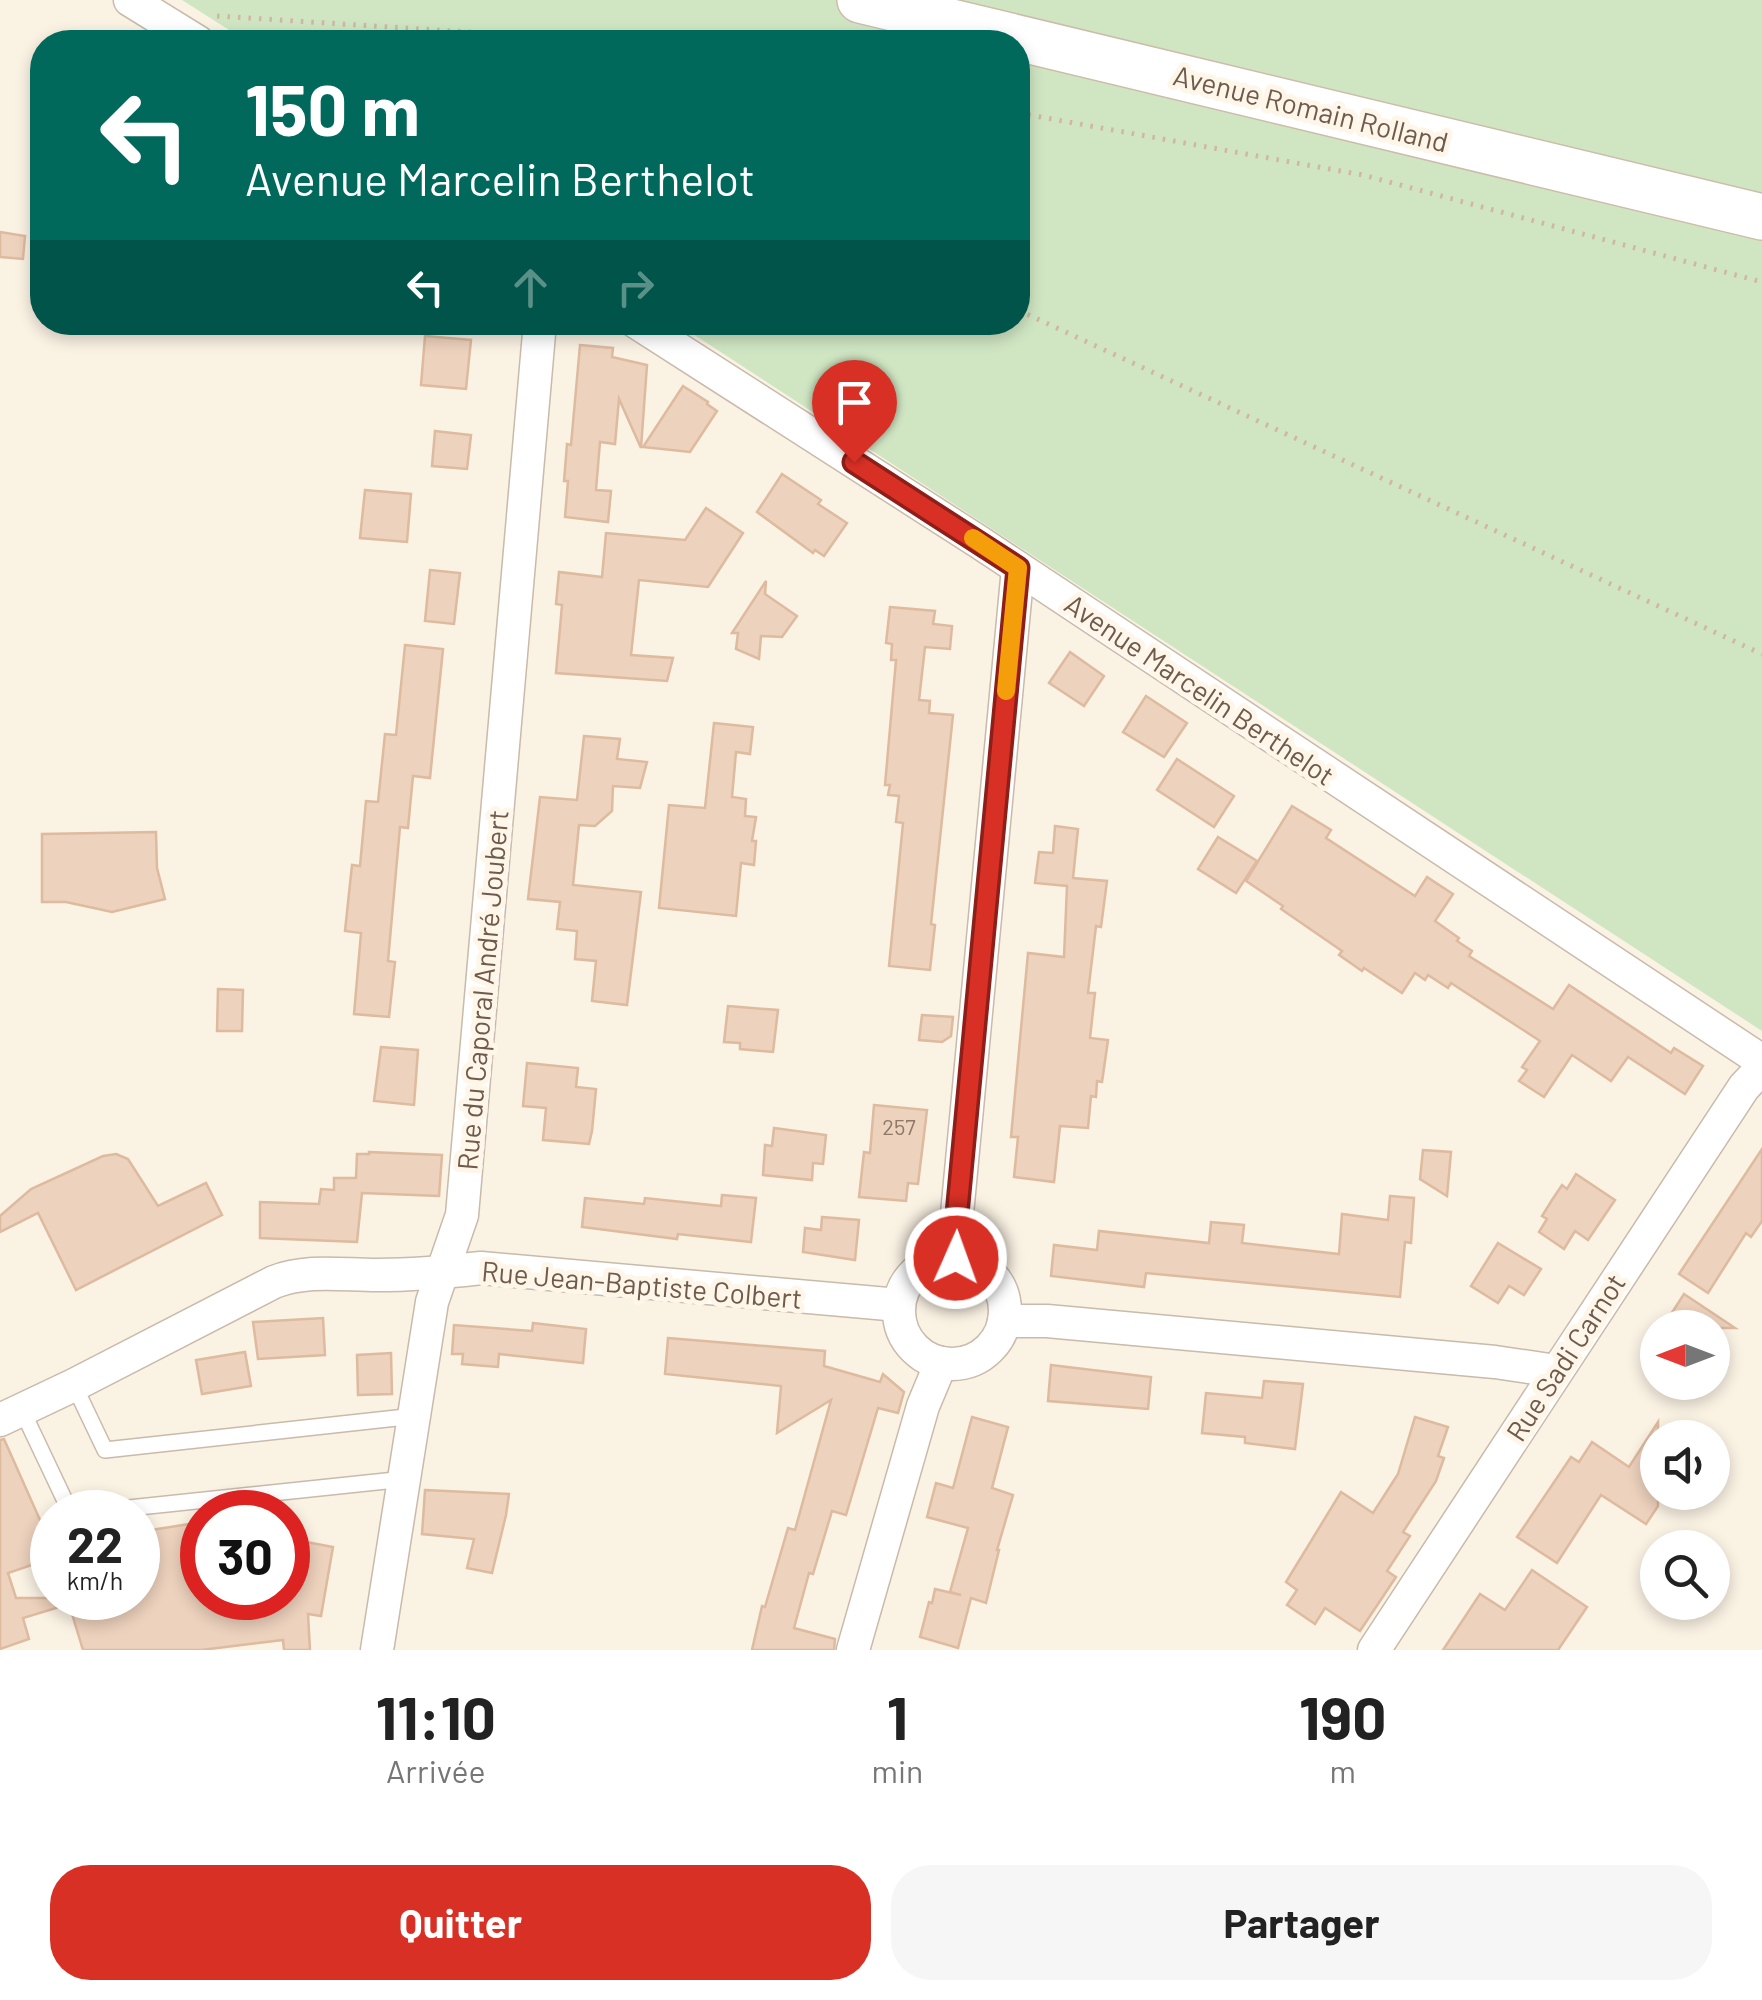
<!DOCTYPE html>
<html lang="fr">
<head>
<meta charset="utf-8">
<style>
  body { margin:0; font-family:Barlow,sans-serif; background:#f6f6f6; color:#222; height:100vh; display:flex; flex-direction:column; font-size:38px; white-space:nowrap }
  * { box-sizing:border-box; margin:0 }
  p { font-size:32px; color:#767676 }
  .icon { flex:none; width:55px; height:55px; fill:none; stroke:currentColor; stroke-width:2; stroke-linecap:round; stroke-linejoin:round }
  .map { position:relative; height:1650px; overflow:hidden }
  .details { display:flex; flex-direction:column; background:#fff; flex:1 }
  .details>* { flex:none }
  .hud { position:absolute; left:30px; top:30px; width:1000px; height:305px; border-radius:40px; box-shadow:0 5px 15px #0003; background:#00695c; color:#fff; overflow:hidden }
  .needle { width:65px; rotate:270deg }
  .fabs { position:absolute; left:1640px; top:1310px; display:grid; gap:20px }
  .fabs a { display:grid; place-items:center; width:90px; height:90px; border-radius:50%; background:#fff; box-shadow:0 5px 15px #0003; font-size:50px }
  .speed { position:absolute; left:30px; top:1490px; display:flex; gap:20px; font-size:50px; font-weight:700; text-align:center }
  .speed>* { display:grid; place-content:center; width:130px; height:130px; border-radius:50%; background:#fff; box-shadow:0 5px 15px #0003; line-height:1 }
  .speed small { font-size:25px; font-weight:400 }
  .speed .limit { border:15px solid #d22; background:#fff; color:#111 }
  .pin { position:absolute; display:grid; place-items:center; width:85px; height:85px; color:#fff; margin:-102px -42px; border-radius:50% 50% 50% 0; rotate:-45deg; box-shadow:0 0 10px #0007 }
  .pin .icon { rotate:45deg }
  .me { position:absolute; width:110px; margin:-55px; rotate:2deg; stroke-linejoin:round; filter:drop-shadow(0 0 8px #0008) }
  .turn { display:flex; align-items:center; gap:35px; height:210px; padding:0 50px; font-size:45px }
  .turn .icon { width:130px; height:130px; stroke-width:2.5 }
  .turn b { display:block; font-size:70px; line-height:85px }
  .lanes { display:flex; align-items:center; height:95px; padding:0 50px; background:#0003; justify-content:center; gap:50px; direction:ltr }
  .lanes .off { opacity:.35 }
  .eta { display:flex; justify-content:space-evenly; align-items:center; height:170px; text-align:center }
  .eta b { font-size:60px; font-weight:700; line-height:70px }
  .cta { display:flex; gap:20px; margin-top:auto; padding:20px 50px }
  .cta a { flex:1; height:115px; border-radius:40px; background:#d93025; color:#fff; font-size:40px; font-weight:700; line-height:115px; text-align:center }
  .cta a+a { background:#f6f6f6; color:#222 }
  .map>svg:first-child { display:block }
  .green { fill:#d0e6c3 }
  .building { fill:#edd2bd; stroke:#deba9f; stroke-width:2.5 }
  .lines { fill:none; stroke-linecap:round; stroke-linejoin:round }
  .service-casing { stroke:#c9baab; stroke-width:18 }
  .minor-casing { stroke:#c9baab; stroke-width:35 }
  .secondary-casing { stroke:#cebcab; stroke-width:48 }
  .path { stroke:#d1b6a1; stroke-width:5; stroke-dasharray:2.5 8; stroke-linecap:butt }
  .service { stroke:#fff; stroke-width:15 }
  .minor { stroke:#fff; stroke-width:32 }
  .secondary { stroke:#fff; stroke-width:45 }
  .route-casing { stroke:#8d1f18; stroke-width:25 }
  .route { stroke:#d93025; stroke-width:18 }
  .slow { stroke:#f59e0b; stroke-width:18 }
  .labels { text-anchor:middle; dominant-baseline:central; stroke-width:10; stroke-linejoin:round; paint-order:stroke }
  .number-label { font-size:22px; fill:#8e7868 }
  .street-label { font-size:28px; fill:#6f5a4c; stroke:#fdf6e9 }
</style>
</head>
<body>
<div class="map">
<svg width="1762" height="1650" viewBox="0 0 1762 1650">
  <rect width="100%" height="100%" fill="#faf2e3"/>
  <path class="green" d="M182,0H1762V1031L676,323L1018,322V42H248Z"/>
  <g class="building">
    <path d="M0,232L25,236L23,259L0,257Z"/>
    <path d="M425,336L471,340L466,389L421,385Z"/>
    <path d="M580,345L613,348L612,357L647,365L641,448L619,399L615,444L600,442L596,490L611,491L608,522L565,517L568,481H564L567,444L571,445Z"/>
    <path d="M683,386L708,402L707,404L717,411L690,452L643,447Z"/>
    <path d="M435,431L471,435L467,469L432,466Z"/>
    <path d="M782,474L821,500L818,504L847,523L824,556L815,550L813,553L757,512Z"/>
    <path d="M365,490L411,494L407,542L360,538Z"/>
    <path d="M706,508L743,533L708,587L639,580L631,655L673,658L667,681L556,673L562,605L556,604L559,572L602,577L606,533L685,540Z"/>
    <path d="M430,570L460,573L454,624L425,621Z"/>
    <path d="M766,581L765,594L797,616L782,637L761,636L759,659L736,649L738,633H732Z"/>
    <path d="M890,607L935,611L933,624L952,626L950,649L925,647L919,700L930,701L929,713L953,715L931,924L935,925L930,970L889,966L903,823L896,822L899,796L888,795L890,785H885L896,660H891L892,644L886,643Z"/>
    <path d="M405,645L443,649L430,778L413,776L408,828L400,827L388,961L395,962L389,1017L354,1014L361,933L345,931L352,865L360,866L366,801L378,802L385,734L396,735Z"/>
    <path d="M1070,652L1104,676L1084,706L1049,683Z"/>
    <path d="M1146,696L1187,723L1164,757L1123,732Z"/>
    <path d="M714,723L753,727L750,754L736,752L732,797L746,799L745,816L756,817L752,841H756L754,865L741,863L736,916L659,908L669,805L705,808Z"/>
    <path d="M584,736L620,739L617,759L647,762L640,788L613,786L612,811L595,826L579,825L573,885L641,892L627,1005L592,1001L596,961L575,959L577,931L557,929L560,902L528,899L540,797L577,800Z"/>
    <path d="M1177,759L1234,796L1214,827L1157,790Z"/>
    <path d="M1292,806L1331,830L1326,838L1415,896L1427,877L1453,894L1435,921L1459,938L1457,941L1472,951L1469,956L1553,1009L1569,985L1671,1053L1674,1048L1703,1066L1685,1094L1628,1057L1611,1081L1572,1055L1544,1097L1519,1081L1527,1070L1522,1067L1540,1041L1451,983L1448,988L1428,975L1425,980L1415,973L1402,993L1364,968L1362,971L1339,955L1342,951L1281,909L1283,906L1246,881Z"/>
    <path d="M1055,826L1078,829L1073,878L1107,881L1101,927L1096,926L1088,993H1095L1090,1038L1108,1040L1102,1082L1097,1081L1096,1097L1091,1096L1088,1128L1060,1126L1054,1182L1014,1177L1018,1137H1011L1028,953L1064,957L1067,886L1035,883L1039,852L1053,853Z"/>
    <path d="M156,832L157,868L165,899L112,912L66,902H42V834Z"/>
    <path d="M1218,837L1257,861L1236,893L1198,869Z"/>
    <path d="M218,989L243,990L242,1031H217Z"/>
    <path d="M728,1006L778,1010L773,1052L740,1049V1043L724,1042Z"/>
    <path d="M922,1015L953,1017L951,1036L942,1042L919,1040Z"/>
    <path d="M381,1047L418,1050L414,1105L374,1101Z"/>
    <path d="M527,1063L578,1068L576,1087L596,1089L592,1131L589,1144L543,1140L546,1108L523,1106Z"/>
    <path d="M874,1105L927,1110L918,1184L908,1183L906,1201L859,1197L864,1152L870,1153Z"/>
    <path d="M774,1128L826,1135L823,1164L813,1163L812,1180L763,1175L765,1145L772,1146Z"/>
    <path d="M1762,1149V1221L1751,1237L1746,1233L1708,1293L1679,1274Z"/>
    <path d="M1423,1150L1451,1152L1447,1196L1420,1179Z"/>
    <path d="M369,1152L442,1155L439,1196L362,1193L357,1242L260,1238V1202L319,1204L321,1189L334,1190V1178H356L357,1154H369Z"/>
    <path d="M116,1154L128,1159L158,1206L206,1183L222,1215L76,1290L38,1213L0,1232V1216L31,1189L103,1156Z"/>
    <path d="M1576,1174L1615,1200L1588,1240L1575,1231L1564,1249L1539,1232L1547,1219L1542,1216L1552,1200L1562,1185L1567,1189Z"/>
    <path d="M722,1195L756,1198L751,1242L678,1234L677,1239L582,1227L585,1198L644,1204L645,1198L721,1206Z"/>
    <path d="M1390,1196L1414,1198L1411,1243L1405,1242L1400,1297L1146,1273L1144,1287L1051,1276L1054,1245L1097,1250L1099,1231L1209,1243L1211,1222L1244,1225L1242,1243L1339,1254L1342,1214L1388,1220Z"/>
    <path d="M822,1217L859,1220L855,1260L803,1252L805,1228L821,1230Z"/>
    <path d="M1498,1243L1541,1269L1524,1295L1509,1286L1498,1303L1471,1286Z"/>
    <path d="M1684,1294L1735,1328H1662Z"/>
    <path d="M323,1318L325,1355L258,1359L253,1322Z"/>
    <path d="M533,1323L586,1329L583,1363L499,1354L498,1367L462,1364L463,1354H452L454,1325L532,1331Z"/>
    <path d="M668,1338L825,1351L824,1366L880,1382L883,1374L904,1392L898,1413L878,1408L846,1515L832,1511L813,1574L809,1573L794,1628L835,1639L834,1650H752L762,1606L765,1607L788,1528L795,1530L831,1400L777,1433L781,1386L665,1374Z"/>
    <path d="M245,1352L251,1386L202,1394L196,1360Z"/>
    <path d="M391,1353L392,1394L358,1395L357,1355Z"/>
    <path d="M1051,1365L1151,1377L1148,1409L1048,1401Z"/>
    <path d="M1264,1381L1303,1384L1295,1449L1245,1443V1437L1202,1433L1206,1393L1262,1398Z"/>
    <path d="M972,1417L1008,1427L992,1488L1013,1495L997,1550H999L986,1603L971,1598L958,1648L920,1637L929,1602L932,1603L935,1589L961,1595L950,1592L968,1528L927,1517L936,1483L953,1488Z"/>
    <path d="M1415,1417L1448,1427L1438,1456L1444,1458L1436,1481L1403,1532L1410,1536L1387,1571L1396,1577L1360,1631L1325,1608L1315,1624L1287,1605L1297,1590L1286,1582L1341,1492L1373,1513L1398,1474Z"/>
    <path d="M1658,1422V1506L1646,1524L1601,1495L1557,1563L1517,1537L1571,1457L1579,1462L1592,1442L1629,1467Z"/>
    <path d="M4,1439L52,1547V1558L8,1573L16,1598H138V1532L202,1522V1598H292L301,1541L333,1547L321,1616L308,1614L310,1650H284L283,1640L201,1650H83L69,1604L23,1618L29,1639L0,1649V1440Z"/>
    <path d="M425,1490L509,1494L506,1515L492,1573L467,1568L474,1539L422,1534Z"/>
    <path d="M1532,1570L1587,1607L1558,1650H1443L1480,1594L1505,1610Z"/>
  </g>
  <g class="lines">
    <g class="service-casing">
      <g id="service">
        <path d="M74,1385L105,1450L415,1416"/>
        <path d="M22,1410L67,1505L75,1512"/>
        <path d="M91,1512L405,1479"/>
      </g>
    </g>
    <g class="minor-casing">
      <g id="minor">
        <path d="M130,0L198,42"/>
        <path d="M636,322L979,542L1762,1061"/>
        <path d="M956,1257L957,1214L1018,568"/>
        <circle cx="952" cy="1311" r="53"/>
        <path d="M1004,1321H1047L1495,1362L1556,1371"/>
        <path d="M0,1420L74,1385L274,1282C308,1269 341,1275 377,1275C412,1275 447,1272 481,1268L899,1305"/>
        <path d="M377,1650L432,1302L462,1215L540,322"/>
        <path d="M853,1650L923,1406L941,1363"/>
        <path d="M1374,1650L1744,1087L1762,1068"/>
      </g>
    </g>
    <g class="secondary-casing">
      <path id="secondary" d="M860,0L1762,217"/>
    </g>
    <g class="path">
      <path d="M217,16L611,41L612,42"/>
      <path d="M611,41L622,42"/>
      <path d="M1018,113L1363,175L1762,282"/>
      <path d="M1018,310L1762,654"/>
    </g>
    <use href="#service" class="service"/>
    <use href="#minor" class="minor"/>
    <use href="#secondary" class="secondary"/>
  </g>
  <g class="lines">
    <g class="route-casing">
      <path id="route" d="M854,462L1018,568L957,1214L956,1258"/>
    </g>
    <use href="#route" class="route"/>
    <path class="slow" d="M973,538L1018,568L1006,691"/>
  </g>
  <g class="labels">
    <g class="number-label">
      <text x="899" y="1126">257</text>
    </g>
    <g class="street-label">
      <text transform="translate(1311 108) rotate(14)">Avenue Romain Rolland</text>
      <text transform="translate(1200 689) rotate(34)">Avenue Marcelin Berthelot</text>
      <text transform="translate(482 990) rotate(-85)">Rue du Caporal André Joubert</text>
      <text transform="translate(642 1284) rotate(5)">Rue Jean-Baptiste Colbert</text>
      <text transform="translate(1565 1357) rotate(-57)">Rue Sadi Carnot</text>
    </g>
  </g>
</svg>
<div class="fabs">
<a><svg class="needle" viewBox="-14 -14 28 28"><path d="M0-13l5 13h-10z" fill="#e53935"/><path d="M0 13l5-13h-10z" fill="#767676"/></svg></a>
<a><svg class="icon" aria-label="sound" viewBox="0 0 24 24"><path d="M4 9h4l5-4v14l-5-4H4zM17 9q2 3 0 6"/></svg></a>
<a><svg class="icon" aria-label="search" viewBox="0 0 24 24"><circle cx="10" cy="10" r="6"/><path d="M15 15l6 6"/></svg></a>
</div>
<div class="speed"><div>22<small>km/h</small></div><div class="limit">30</div></div>
<div class="pin" style="left:854px;top:462px;background:#d93025"><svg class="icon" aria-label="arrive" viewBox="0 0 24 24"><path d="M6 21V4h12l-3 4 3 4H6"/></svg></div>
<svg class="me" style="left:956px;top:1258px" viewBox="-20 -20 40 40"><circle r="17" fill="#d93025" stroke="#fff" stroke-width="3"/><path d="M0-11L8 9 0 5-8 9z" fill="#fff"/></svg>
<div class="hud">
<div class="turn"><svg class="icon" aria-label="left" viewBox="0 0 24 24"><path d="M17 20v-9H6M10 6l-5 5 5 5"/></svg><div><b>150 m</b>Avenue Marcelin Berthelot</div></div>
<div class="lanes"><svg class="icon" aria-label="left" viewBox="0 0 24 24"><path d="M17 20v-9H6M10 6l-5 5 5 5"/></svg><svg class="icon off" aria-label="ahead" viewBox="0 0 24 24"><path d="M12 20V5M6 11l6-6 6 6"/></svg><svg class="icon off" aria-label="right" viewBox="0 0 24 24"><path d="M7 20v-9h11M14 6l5 5-5 5"/></svg></div>
</div>
</div>
<section class="details">
<div class="eta">
<div><b>11:10</b><p>Arrivée</p></div>
<div><b>1</b><p>min</p></div>
<div><b>190</b><p>m</p></div>
</div>
<div class="cta"><a>Quitter</a><a>Partager</a></div>
</section>
</body>
</html>
